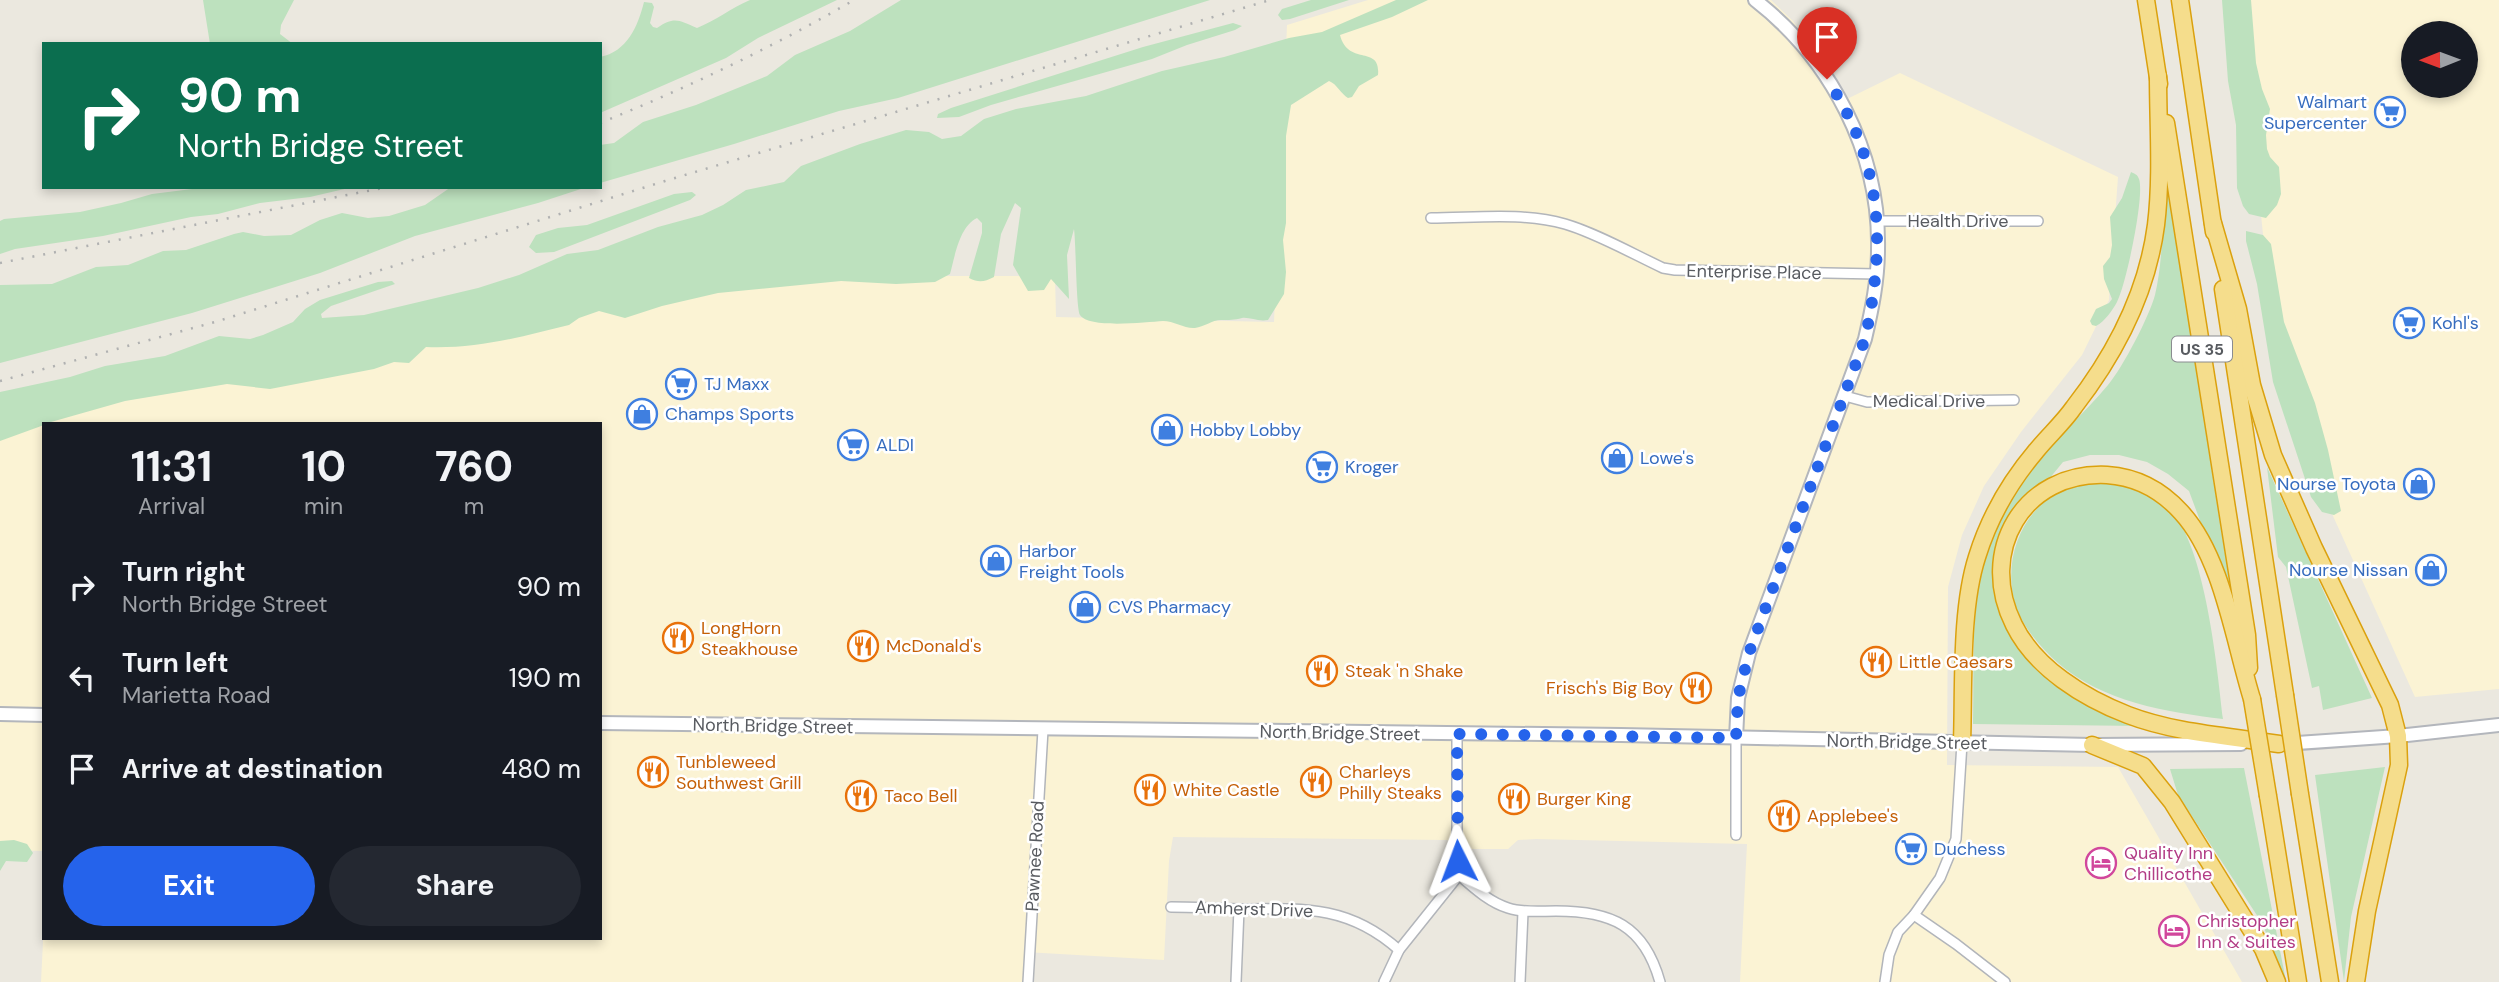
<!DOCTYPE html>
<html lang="en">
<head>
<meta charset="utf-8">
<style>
  body { margin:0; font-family:"DM Sans",sans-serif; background:#242831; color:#f1f3f6; height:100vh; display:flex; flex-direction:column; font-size:26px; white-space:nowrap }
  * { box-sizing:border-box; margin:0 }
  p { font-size:23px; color:#9ea1a6 }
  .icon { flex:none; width:38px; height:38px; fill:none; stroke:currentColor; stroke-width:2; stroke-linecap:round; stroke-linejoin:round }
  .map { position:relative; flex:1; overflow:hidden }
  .drawer { position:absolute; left:42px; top:422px; width:560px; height:518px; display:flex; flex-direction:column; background:#171b24; border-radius:0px; box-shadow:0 4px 10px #0003 }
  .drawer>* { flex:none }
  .guide { position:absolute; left:42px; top:42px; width:560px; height:147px; border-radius:0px; box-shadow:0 4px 10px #0003; background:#0b6e4f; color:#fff; overflow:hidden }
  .needle { width:46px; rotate:269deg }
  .controls { position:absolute; left:2401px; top:21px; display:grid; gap:14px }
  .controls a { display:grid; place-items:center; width:77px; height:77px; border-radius:50%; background:#171b24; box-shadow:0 4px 10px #0003; font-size:35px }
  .pin { position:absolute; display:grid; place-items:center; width:60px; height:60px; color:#fff; margin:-72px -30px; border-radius:50% 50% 50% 0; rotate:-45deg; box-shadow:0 0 7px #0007 }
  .pin .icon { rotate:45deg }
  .me { position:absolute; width:77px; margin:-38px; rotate:357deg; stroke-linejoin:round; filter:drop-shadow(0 0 5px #0008) }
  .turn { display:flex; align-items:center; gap:24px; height:147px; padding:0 21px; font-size:32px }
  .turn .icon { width:91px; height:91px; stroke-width:2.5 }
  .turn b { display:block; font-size:49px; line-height:60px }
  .eta { display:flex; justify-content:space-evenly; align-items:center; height:119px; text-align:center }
  .eta b { font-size:42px; font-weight:700; line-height:49px }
  .cta { display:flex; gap:14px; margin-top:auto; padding:14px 21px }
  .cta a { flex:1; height:80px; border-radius:42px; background:#2563eb; color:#fff; font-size:28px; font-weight:700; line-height:80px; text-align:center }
  .cta a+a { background:#242831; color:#f1f3f6 }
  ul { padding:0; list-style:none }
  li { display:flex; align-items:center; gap:21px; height:91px; padding:0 21px }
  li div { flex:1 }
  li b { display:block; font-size:26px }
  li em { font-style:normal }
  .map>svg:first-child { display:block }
  .commercial { fill:#fbf3d4; fill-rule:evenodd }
  .green { fill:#bde1be }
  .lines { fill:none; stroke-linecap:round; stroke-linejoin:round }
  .street-casing { stroke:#b2b5ba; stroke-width:12 }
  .secondary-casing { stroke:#b3b6bc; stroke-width:16 }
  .highway-casing { stroke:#dba10e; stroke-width:19 }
  .street { stroke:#fff; stroke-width:9 }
  .secondary { stroke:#fff; stroke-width:12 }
  .highway { stroke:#f5dd8c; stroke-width:16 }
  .rail { stroke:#b0b1b1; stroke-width:2.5; stroke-dasharray:2 9; stroke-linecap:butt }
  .highway-bridge-casing { stroke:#dba10e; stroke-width:19; stroke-linecap:butt }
  .highway-bridge { stroke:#f5dd8c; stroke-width:16 }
  .route { stroke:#2563eb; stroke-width:12; stroke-dasharray:0 21.6 }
  .labels { text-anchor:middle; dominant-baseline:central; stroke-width:5; stroke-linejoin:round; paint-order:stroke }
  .shield { fill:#fff; stroke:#8a8c90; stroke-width:2 }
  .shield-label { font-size:16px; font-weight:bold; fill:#585b60 }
  .shop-label { font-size:18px; fill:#366cbe; stroke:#fff; text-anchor:start }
  .street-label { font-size:18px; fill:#585b60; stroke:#fff }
  .food-label { font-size:18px; fill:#c56008; stroke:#fff; text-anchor:start }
  .hotel-label { font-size:18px; fill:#b23c85; stroke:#fff; text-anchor:start }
</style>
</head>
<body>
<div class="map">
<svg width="2499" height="982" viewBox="0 0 2499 982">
  <rect width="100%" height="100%" fill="#ebe8df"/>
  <g class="commercial">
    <path d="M1368,0H1771L1793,21L1847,99L1900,73L2118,177L2109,300L2082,355L2021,432L1984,486L1962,535L1948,587L1947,765L2118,767L2242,982H1740L1747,844L1536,839L1518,840L1508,849H1463L1447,840L1173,837L1169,861L1164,960L1025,952L1023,982H41L44,921V938H600V424H44V851L0,850V408L814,276H1055L1056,317L1274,322L1287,25Z"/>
    <path d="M2239,0H2499V689L2415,697L2309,463L2264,244ZM2413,33H2466V86H2413Z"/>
  </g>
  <g class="green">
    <path d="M203,0H294L281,25L280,34L293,44H210Z"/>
    <path d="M750,0H837L758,38L726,58L600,113V57C627,52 638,26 644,2L652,3L654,7L650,23L653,27L657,28C674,16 679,20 697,28C715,21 731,8 750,0Z"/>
    <path d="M901,0H1210L898,98L839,111L734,144L600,183V145L614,143L643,122L696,105L767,76L795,55L850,31Z"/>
    <path d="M1311,0H1349L1290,19L1282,20L1278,15L1282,9Z"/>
    <path d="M1396,0H1428L1392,17L1340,35C1348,67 1381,44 1378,75L1359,86L1352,97L1348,98C1341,94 1337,84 1329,81L1291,105L1286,136V223L1283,240L1286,272L1284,294L1268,320C1258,322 1250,317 1242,318C1234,320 1229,320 1221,320C1212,320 1204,327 1195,328C1185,329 1174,321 1163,321C1146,322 1089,329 1080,315C1076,309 1076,243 1074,229L1067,255L1069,299L1051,279L1044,290L1028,291L1013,265L1021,208L1015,203L1001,234L994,277C984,282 979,283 969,278L982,233V223L977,218C959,227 955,256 950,274L935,282L896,284L841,281L718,293L662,306L625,318L599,311L579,318L569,325C521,337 476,349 426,347L409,363L394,362L374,369L270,389L227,384L125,401L44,424V425L0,441V392L70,377L105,366L165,356L219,336L250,339L263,335L293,322L305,309L320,300L378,282L392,281L395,284L331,306L321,314L322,318L364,315L478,288L519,275L567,254L598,250L658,227L702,215L723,205L746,190L784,182L801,166L860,144L906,130L929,132L942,139L961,136L984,119L1016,109L1086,96L1162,71L1224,57L1289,38L1322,32Z"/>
    <path d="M2222,0H2251L2256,63L2262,89L2270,109L2266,135L2267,149L2270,157L2279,167L2281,194L2277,205L2266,218L2249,214L2243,206L2237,188L2236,125L2228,81Z"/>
    <path d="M1233,23L1242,26L1235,30L1187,45L1152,59L991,105L959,117L937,118L938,114L951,108L1143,47Z"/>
    <path d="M2131,172C2135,174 2137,174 2139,179C2145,195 2126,285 2117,302C2112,311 2105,321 2096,326L2092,325L2090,321L2096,309L2109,303L2112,299L2104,279L2103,266L2110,257L2112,245L2110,217L2122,198Z"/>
    <path d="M2167,183L2232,599H2229L2189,491L2168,474L2147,462L2119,455H2090L2063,462L2049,479L2033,490L2017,506L1997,551L2015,640L2143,726L1973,724C1975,652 1967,569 2004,505C2031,458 2074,426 2108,385C2123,367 2149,317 2155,295C2163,261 2163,219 2164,184Z"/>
    <path d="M208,187H353L310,197L260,203L218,214L191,217L103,236L15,249L0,254V221L4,219L80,212L121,203L152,194Z"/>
    <path d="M451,187H587L538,203L415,236L320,273L192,313L0,363V285L52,284L96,267L128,265L163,251L186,250L234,234L243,232L264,236L291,235L320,220L342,213L368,218L389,216L425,205Z"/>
    <path d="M692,192L696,195L690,200L554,252L536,253L529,247L536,235L558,228L587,225L674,194Z"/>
    <path d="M2246,231L2263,235L2271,244L2284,322L2315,403L2328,450L2341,511L2334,515L2322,512L2311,497L2273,382L2257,284L2246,241Z"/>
    <path d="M2267,467L2372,698L2323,710L2319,686L2312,688L2286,567L2278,557Z"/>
    <path d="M2111,480C2131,486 2148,490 2165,504C2205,537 2217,667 2223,719C2166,712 2103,702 2058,663C2042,649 2023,627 2016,607C2000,556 2025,499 2079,483C2089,481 2101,481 2111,480Z"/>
    <path d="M2385,767L2351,917L2344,981L2315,775Z"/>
    <path d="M2244,768L2286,981L2262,923L2178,795L2170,769Z"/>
    <path d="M14,840L27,844L33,853L27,862L6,861L0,871V841Z"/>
  </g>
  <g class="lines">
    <g class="street-casing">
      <g id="street">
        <path d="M1431,218C1474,218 1523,212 1565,224C1596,233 1633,254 1663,268L1675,270L1877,274"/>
        <path d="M1877,221H2038"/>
        <path d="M1845,396L1867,402L2014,400"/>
        <path d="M1457,734V830L1459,875C1474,888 1489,902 1508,908C1523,913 1540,911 1556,911C1611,911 1644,925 1660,982"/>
        <path d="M1736,835V738"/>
        <path d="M1171,907C1196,907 1221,909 1247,909C1307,908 1351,907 1399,950"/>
        <path d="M1914,915L1956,944L2005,982"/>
        <path d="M1028,982L1043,730"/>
        <path d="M1236,982L1239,909"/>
        <path d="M1384,982L1399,950L1459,875"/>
        <path d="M1520,982L1523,912"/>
        <path d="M1885,982L1889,955L1898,932L1914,915L1940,878L1956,839L1962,743"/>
      </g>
    </g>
    <g class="secondary-casing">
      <g id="secondary">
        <path d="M0,714L44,715"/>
        <path d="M600,723L1621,735L2092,745L2241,744"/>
        <path d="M1736,738L1738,698L1749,653L1865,339C1872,309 1878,280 1878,249C1880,153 1831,59 1755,0"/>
        <path d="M2284,744L2398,736L2499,725"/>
      </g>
    </g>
    <g class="highway-casing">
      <g id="highway">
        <path d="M2146,0L2159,84"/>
        <path d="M2180,0L2214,232"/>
        <path d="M2166,123L2247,635L2249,668"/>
        <path d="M2213,223L2238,309L2252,385L2273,455L2314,548L2390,705L2398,736L2399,765L2367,911L2356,982"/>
        <path d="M2223,289L2285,695"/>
        <path d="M2252,699C2234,641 2222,556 2181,512C2161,490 2137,477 2107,475C2023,471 1977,552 2014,625C2035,668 2084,698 2128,715C2175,733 2229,736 2279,744"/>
        <path d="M1962,743C1964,687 1960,610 1977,557C1989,518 2009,483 2036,451C2048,436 2063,423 2074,407C2116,353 2147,294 2156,225C2162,176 2158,125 2158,76"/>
        <path d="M2092,745L2143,766L2172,802L2263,949L2277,982"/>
        <path d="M2300,794L2330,982"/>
        <path d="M2268,796L2298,982"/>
      </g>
    </g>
    <use href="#street" class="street"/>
    <use href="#secondary" class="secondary"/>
    <use href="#highway" class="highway"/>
    <g class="rail">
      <path d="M600,123C687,88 773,47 854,0"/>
      <path d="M0,263L388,187"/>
      <path d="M0,381L215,322L665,181L1270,0"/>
    </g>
    <g class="highway-bridge-casing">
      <g id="highway-bridge">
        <path d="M2285,695L2300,794"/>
        <path d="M2252,699L2268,796"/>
      </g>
    </g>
    <use href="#highway-bridge" class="highway-bridge"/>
  </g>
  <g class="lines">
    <path class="route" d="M1458,861L1457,734L1736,738L1738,698L1749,653L1865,339C1886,243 1883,163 1827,79"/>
  </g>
  <defs>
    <g id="supermarket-ring" transform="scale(1.575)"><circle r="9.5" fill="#fff" stroke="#3f7fe0" stroke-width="1.5"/><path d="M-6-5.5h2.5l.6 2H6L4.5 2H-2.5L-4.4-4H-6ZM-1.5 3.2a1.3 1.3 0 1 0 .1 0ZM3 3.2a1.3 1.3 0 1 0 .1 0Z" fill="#3f7fe0"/></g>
    <g id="shop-ring" transform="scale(1.575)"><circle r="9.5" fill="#fff" stroke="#3f7fe0" stroke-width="1.5"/><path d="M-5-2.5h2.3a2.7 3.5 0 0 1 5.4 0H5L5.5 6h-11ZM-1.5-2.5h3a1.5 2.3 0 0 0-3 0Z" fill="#3f7fe0"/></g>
    <g id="restaurant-ring" transform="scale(1.575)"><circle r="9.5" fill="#fff" stroke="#e8710a" stroke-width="1.5"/><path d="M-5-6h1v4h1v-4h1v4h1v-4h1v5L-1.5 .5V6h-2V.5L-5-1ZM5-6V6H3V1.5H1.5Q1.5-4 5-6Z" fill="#e8710a"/></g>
    <g id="hotel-ring" transform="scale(1.575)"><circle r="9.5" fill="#fff" stroke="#d1479c" stroke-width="1.5"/><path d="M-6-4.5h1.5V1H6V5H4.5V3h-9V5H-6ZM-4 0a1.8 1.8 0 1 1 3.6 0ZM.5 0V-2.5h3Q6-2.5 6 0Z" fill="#d1479c"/></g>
  </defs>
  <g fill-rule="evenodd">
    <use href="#supermarket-ring" x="2390" y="112"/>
    <use href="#supermarket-ring" x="2409" y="323"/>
    <use href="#supermarket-ring" x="681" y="384"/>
    <use href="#shop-ring" x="642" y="414"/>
    <use href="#shop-ring" x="1167" y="430"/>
    <use href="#supermarket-ring" x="853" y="445"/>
    <use href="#shop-ring" x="1617" y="458"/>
    <use href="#supermarket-ring" x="1322" y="467"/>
    <use href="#shop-ring" x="2419" y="484"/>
    <use href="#shop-ring" x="996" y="561"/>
    <use href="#shop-ring" x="2431" y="570"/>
    <use href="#shop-ring" x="1085" y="607"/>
    <use href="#restaurant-ring" x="678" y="638"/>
    <use href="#restaurant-ring" x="863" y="646"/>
    <use href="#restaurant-ring" x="1876" y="662"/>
    <use href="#restaurant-ring" x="1322" y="671"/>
    <use href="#restaurant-ring" x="1696" y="688"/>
    <use href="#restaurant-ring" x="653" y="772"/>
    <use href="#restaurant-ring" x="1316" y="782"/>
    <use href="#restaurant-ring" x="1150" y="790"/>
    <use href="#restaurant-ring" x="861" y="796"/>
    <use href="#restaurant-ring" x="1514" y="799"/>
    <use href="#restaurant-ring" x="1784" y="816"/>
    <use href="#supermarket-ring" x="1911" y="849"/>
    <use href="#hotel-ring" x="2101" y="863"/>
    <use href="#hotel-ring" x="2174" y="931"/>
  </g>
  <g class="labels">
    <rect class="shield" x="2172" y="336.5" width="60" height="25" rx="5"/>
    <g class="shield-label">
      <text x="2202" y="349">US 35</text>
    </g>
    <g class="shop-label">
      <text x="2367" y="102" text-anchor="end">Walmart<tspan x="2367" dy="21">Supercenter</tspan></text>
      <text x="2432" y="323">Kohl's</text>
      <text x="704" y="384">TJ Maxx</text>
      <text x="665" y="414">Champs Sports</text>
      <text x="1190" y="430">Hobby Lobby</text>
      <text x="876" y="445">ALDI</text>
      <text x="1640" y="458">Lowe's</text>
      <text x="1345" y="467">Kroger</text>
      <text x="2396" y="484" text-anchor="end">Nourse Toyota</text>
      <text x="1019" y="551">Harbor<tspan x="1019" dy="21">Freight Tools</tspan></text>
      <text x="2408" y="570" text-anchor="end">Nourse Nissan</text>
      <text x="1108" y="607">CVS Pharmacy</text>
      <text x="1934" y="849">Duchess</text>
    </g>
    <g class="street-label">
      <text x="1958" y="221">Health Drive</text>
      <text transform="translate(1754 272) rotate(1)">Enterprise Place</text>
      <text x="1929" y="401">Medical Drive</text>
      <text transform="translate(773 726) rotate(1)">North Bridge Street</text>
      <text transform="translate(1340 733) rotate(1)">North Bridge Street</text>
      <text transform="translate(1907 742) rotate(1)">North Bridge Street</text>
      <text transform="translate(1035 856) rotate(-87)">Pawnee Road</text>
      <text transform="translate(1254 909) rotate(2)">Amherst Drive</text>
    </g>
    <g class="food-label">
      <text x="701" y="628">LongHorn<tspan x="701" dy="21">Steakhouse</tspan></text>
      <text x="886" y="646">McDonald's</text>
      <text x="1899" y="662">Little Caesars</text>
      <text x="1345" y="671">Steak 'n Shake</text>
      <text x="1673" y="688" text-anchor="end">Frisch's Big Boy</text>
      <text x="676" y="762">Tunbleweed<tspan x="676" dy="21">Southwest Grill</tspan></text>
      <text x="1339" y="772">Charleys<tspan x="1339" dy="21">Philly Steaks</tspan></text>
      <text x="1173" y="790">White Castle</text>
      <text x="884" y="796">Taco Bell</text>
      <text x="1537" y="799">Burger King</text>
      <text x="1807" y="816">Applebee's</text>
    </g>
    <g class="hotel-label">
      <text x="2124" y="853">Quality Inn<tspan x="2124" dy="21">Chillicothe</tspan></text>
      <text x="2197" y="921">Christopher<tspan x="2197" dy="21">Inn &amp; Suites</tspan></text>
    </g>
  </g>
</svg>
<div class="controls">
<a><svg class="needle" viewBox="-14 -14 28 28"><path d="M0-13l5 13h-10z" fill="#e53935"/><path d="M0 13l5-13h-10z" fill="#9ea1a6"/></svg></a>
</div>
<div class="pin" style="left:1827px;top:79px;background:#d93025"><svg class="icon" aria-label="arrive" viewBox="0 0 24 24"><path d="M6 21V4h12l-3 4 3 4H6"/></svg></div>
<svg class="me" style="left:1458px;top:861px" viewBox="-20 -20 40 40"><path d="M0-17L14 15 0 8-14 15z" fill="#2563eb" stroke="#fff" stroke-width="4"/></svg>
<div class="guide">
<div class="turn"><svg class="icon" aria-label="right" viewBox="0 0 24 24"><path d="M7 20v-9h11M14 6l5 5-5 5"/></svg><div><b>90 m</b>North Bridge Street</div></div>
</div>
<section class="drawer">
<div class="eta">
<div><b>11:31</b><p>Arrival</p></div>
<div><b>10</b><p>min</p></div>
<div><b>760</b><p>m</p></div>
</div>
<ul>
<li><svg class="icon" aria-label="right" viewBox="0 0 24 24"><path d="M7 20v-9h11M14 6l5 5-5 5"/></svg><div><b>Turn right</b><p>North Bridge Street</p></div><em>90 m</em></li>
<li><svg class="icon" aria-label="left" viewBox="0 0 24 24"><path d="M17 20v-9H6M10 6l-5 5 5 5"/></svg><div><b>Turn left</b><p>Marietta Road</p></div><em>190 m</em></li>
<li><svg class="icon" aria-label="arrive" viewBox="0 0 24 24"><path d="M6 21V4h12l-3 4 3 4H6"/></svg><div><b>Arrive at destination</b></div><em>480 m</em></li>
</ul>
<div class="cta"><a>Exit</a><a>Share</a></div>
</section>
</div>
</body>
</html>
